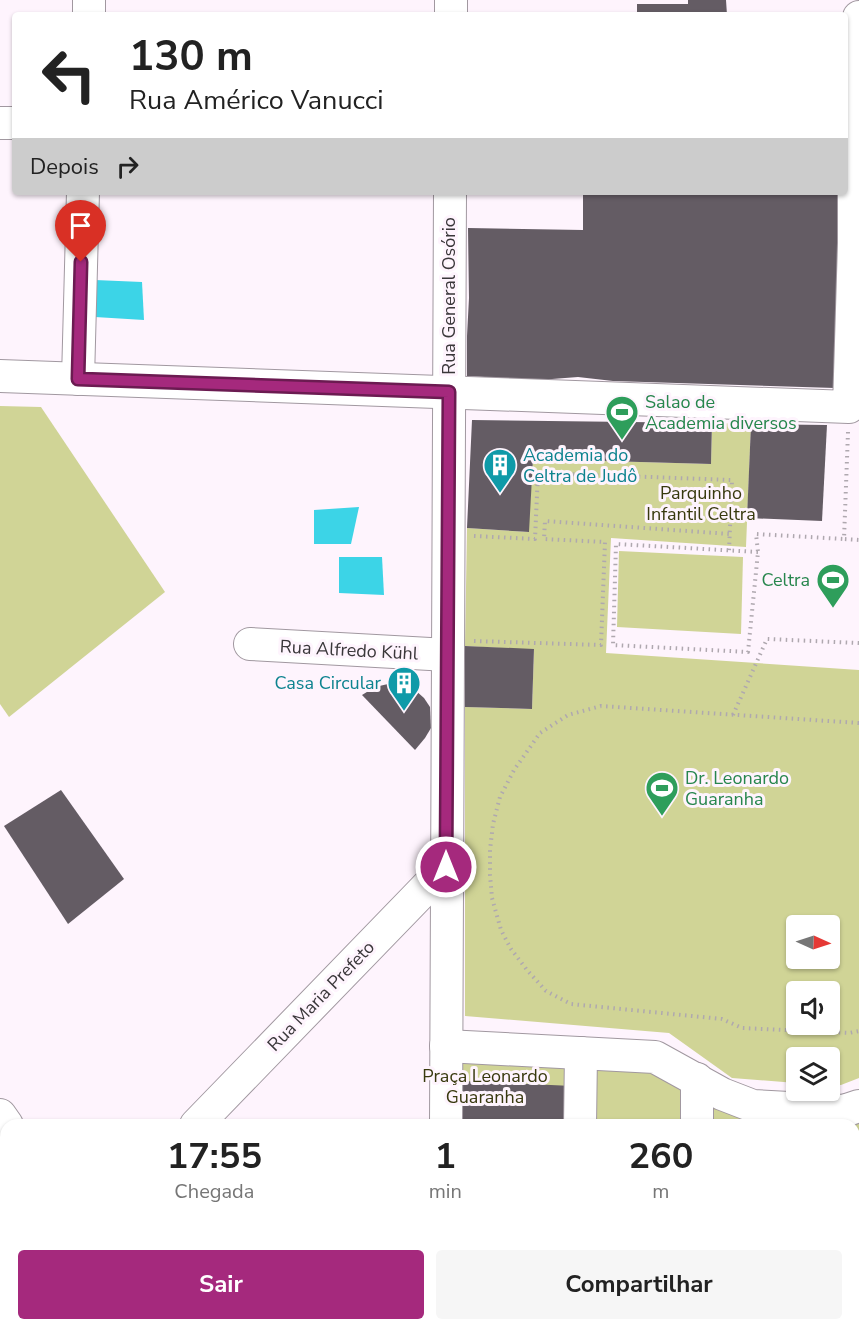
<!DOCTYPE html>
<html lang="pt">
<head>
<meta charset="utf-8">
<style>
  body { margin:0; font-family:"Nunito Sans",sans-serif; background:#f6f6f6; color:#222; height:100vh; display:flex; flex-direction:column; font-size:22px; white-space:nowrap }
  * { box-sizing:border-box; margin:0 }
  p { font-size:20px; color:#767676 }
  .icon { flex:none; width:33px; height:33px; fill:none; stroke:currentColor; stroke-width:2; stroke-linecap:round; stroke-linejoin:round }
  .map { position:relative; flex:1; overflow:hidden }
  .panel { position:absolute; left:0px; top:1119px; width:860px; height:212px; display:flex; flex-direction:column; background:#fff; border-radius:18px 18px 0 0; box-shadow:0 2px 4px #0004 }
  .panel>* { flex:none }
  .top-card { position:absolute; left:12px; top:12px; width:836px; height:183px; border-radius:6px; box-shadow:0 2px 4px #0004; background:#fff; color:#222; overflow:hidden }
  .needle { width:39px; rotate:93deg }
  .tools { position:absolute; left:786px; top:915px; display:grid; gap:12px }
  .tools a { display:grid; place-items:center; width:54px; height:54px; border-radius:6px; background:#fff; box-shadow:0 2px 4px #0004; font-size:30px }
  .pin { position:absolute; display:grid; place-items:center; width:51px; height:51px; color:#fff; margin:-62px -26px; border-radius:50% 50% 50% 0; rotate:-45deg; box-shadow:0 0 6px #0007 }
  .pin .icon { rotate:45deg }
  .me { position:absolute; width:66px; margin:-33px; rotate:0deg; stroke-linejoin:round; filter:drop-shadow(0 0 4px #0008) }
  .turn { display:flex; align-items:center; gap:21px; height:126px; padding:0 18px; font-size:27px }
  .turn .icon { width:78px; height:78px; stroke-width:2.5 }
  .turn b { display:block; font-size:42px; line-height:51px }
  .then { display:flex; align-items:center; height:57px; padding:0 18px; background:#0003; gap:12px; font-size:22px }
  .eta { display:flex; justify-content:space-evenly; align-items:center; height:102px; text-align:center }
  .eta b { font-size:36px; font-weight:700; line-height:42px }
  .button { display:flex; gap:12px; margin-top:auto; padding:12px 18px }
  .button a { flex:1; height:69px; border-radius:6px; background:#a5297d; color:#fff; font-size:24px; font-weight:700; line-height:69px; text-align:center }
  .button a+a { background:#f6f6f6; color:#222 }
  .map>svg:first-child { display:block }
  .green { fill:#d0d496; fill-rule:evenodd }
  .water { fill:#3cd4e7 }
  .building { fill:#645c64 }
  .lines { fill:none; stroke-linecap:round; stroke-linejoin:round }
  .minor-casing { stroke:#a198a0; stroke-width:34 }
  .path { stroke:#afa8af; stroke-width:4; stroke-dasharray:1.5 4.5; stroke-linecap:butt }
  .minor { stroke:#fff; stroke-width:32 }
  .route-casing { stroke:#6b1b51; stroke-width:15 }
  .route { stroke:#a5297d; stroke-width:10 }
  .labels { text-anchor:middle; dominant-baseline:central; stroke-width:6; stroke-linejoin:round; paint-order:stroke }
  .street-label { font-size:18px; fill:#3a373a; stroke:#fef4fd }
  .leisure-label { font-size:18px; fill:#27864d; stroke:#fef4fd; text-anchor:start }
  .culture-label { font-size:18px; fill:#0d838f; stroke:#fef4fd; text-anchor:start }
  .park-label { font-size:18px; fill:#38390e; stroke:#fef4fd }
</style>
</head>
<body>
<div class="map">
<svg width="859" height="1330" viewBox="0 0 859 1330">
  <rect width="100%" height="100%" fill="#fef4fd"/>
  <g class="green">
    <path d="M0,406L41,407L165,592L9,717L0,704Z"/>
    <path d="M712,423L751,424L746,547L611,538L606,653L859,670V1078L841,1085H830V1058H796V1083L732,1078L669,1033L465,1016V707L532,709L534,650L465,646L467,528L528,532L533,459L711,464ZM796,926H830V958H796ZM796,992H830V1024H796Z"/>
    <path d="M619,551L743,557L741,634L617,627Z"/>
    <path d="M446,1046L655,1057L722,1094L859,1106V1243L854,1245V1125H446Z"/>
  </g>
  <g class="water">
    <path d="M95,280L142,282L144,320L95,317Z"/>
    <path d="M359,507L351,544H314V510Z"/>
    <path d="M339,557H382L384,595L339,593Z"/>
  </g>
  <g class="building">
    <path d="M688,0H726L727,15H637V4H688Z"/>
    <path d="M583,192H841L835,388L613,381L578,377L539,380L467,376V336L469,298L468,228L583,230Z"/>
    <path d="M472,420L712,423L711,464L533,459L529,532L467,528Z"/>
    <path d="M751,424L827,425L822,521L747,518Z"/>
    <path d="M465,646L534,649L532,709L465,707Z"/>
    <path d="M388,684L402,686L415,690L424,698L430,707L431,728L425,738L415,750L362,695L375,687Z"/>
    <path d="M61,790L124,879L68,924L4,826Z"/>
    <path d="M463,1081L572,1086V1125H463Z"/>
    <path d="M0,1146L6,1152V1297L0,1303Z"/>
    <path d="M463,1324H568L566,1330H463Z"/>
  </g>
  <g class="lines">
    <g class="minor-casing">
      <g id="minor">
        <path d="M89,15V0"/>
        <path d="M451,15V0"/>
        <path d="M0,123H15"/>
        <path d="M0,376L849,407L854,243V139L859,17"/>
        <path d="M78,379L83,192"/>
        <path d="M250,644L448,655"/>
        <path d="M446,1046L655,1057L722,1094L753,1106L844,1111L859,1106"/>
        <path d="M0,1115L7,1125"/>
        <path d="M196,1125L446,867"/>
        <path d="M446,1125L450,192"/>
        <path d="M580,1125L581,1053"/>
        <path d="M697,1125V1079"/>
        <path d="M854,1245L859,1243"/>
        <path d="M0,1324L6,1318"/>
        <path d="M168,1324L173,1330"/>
        <path d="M448,1324V1330"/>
        <path d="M578,1330V1324"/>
        <path d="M617,1330L632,1324"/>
        <path d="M789,1330V1324"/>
      </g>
    </g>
    <g class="path">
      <path d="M848,432L844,539L859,540"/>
      <path d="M474,536L535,539L538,473L732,480L729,551"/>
      <path d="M758,552L616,544L613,645L748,652L758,552L756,534L844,539"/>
      <path d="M474,641L601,645L605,542L544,539L545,521L730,534"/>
      <path d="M733,715L767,639L859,643"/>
      <path d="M859,723L601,706L568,715L540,733L514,770L500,797L493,824L490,850V875L492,898L501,930L511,949L527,970L546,991L571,1004L722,1019L742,1028L849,1033L859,1031"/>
      <path d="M856,1217L857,1134"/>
    </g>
    <use href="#minor" class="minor"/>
  </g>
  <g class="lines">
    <g class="route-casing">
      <path id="route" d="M81,262L78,379L449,392L446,867"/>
    </g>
    <use href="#route" class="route"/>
  </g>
  <defs>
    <g id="stadium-pin" transform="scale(1.725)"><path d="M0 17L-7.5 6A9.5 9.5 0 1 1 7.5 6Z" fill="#2e9e5b" stroke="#fef4fd"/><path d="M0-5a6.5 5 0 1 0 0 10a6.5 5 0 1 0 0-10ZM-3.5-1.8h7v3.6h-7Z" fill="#fff"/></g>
    <g id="building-pin" transform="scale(1.725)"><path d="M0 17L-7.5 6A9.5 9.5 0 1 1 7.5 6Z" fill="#0f9aa8" stroke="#fef4fd"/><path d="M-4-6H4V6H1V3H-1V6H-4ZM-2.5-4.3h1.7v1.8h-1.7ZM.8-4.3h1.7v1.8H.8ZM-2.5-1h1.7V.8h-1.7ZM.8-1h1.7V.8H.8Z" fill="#fff"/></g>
  </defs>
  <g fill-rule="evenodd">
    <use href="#stadium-pin" x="622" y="412"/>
    <use href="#building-pin" x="500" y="465"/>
    <use href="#stadium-pin" x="833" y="580"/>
    <use href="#building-pin" x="404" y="683"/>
    <use href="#stadium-pin" x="662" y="788"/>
  </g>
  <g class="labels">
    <g class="street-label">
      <text transform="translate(449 296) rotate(-90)">Rua General Osório</text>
      <text transform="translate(349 650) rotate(3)">Rua Alfredo Kühl</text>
      <text transform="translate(321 996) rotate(-46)">Rua Maria Prefeto</text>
    </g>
    <g class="leisure-label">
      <text x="645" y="402">Salao de<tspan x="645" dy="21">Academia diversos</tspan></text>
      <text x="810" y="580" text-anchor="end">Celtra</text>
      <text x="685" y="778">Dr. Leonardo<tspan x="685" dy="21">Guaranha</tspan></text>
    </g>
    <g class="culture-label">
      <text x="523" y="455">Academia do<tspan x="523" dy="21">Celtra de Judô</tspan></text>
      <text x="381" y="683" text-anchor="end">Casa Circular</text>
    </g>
    <g class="park-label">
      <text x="701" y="493">Parquinho<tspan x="701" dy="21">Infantil Celtra</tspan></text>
      <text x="485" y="1076">Praça Leonardo<tspan x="485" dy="21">Guaranha</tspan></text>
    </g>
  </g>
</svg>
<div class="tools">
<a><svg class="needle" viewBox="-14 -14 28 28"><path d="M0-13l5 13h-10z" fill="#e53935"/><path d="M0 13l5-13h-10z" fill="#767676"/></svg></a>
<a><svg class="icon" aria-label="sound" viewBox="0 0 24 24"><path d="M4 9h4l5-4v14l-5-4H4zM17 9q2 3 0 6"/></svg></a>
<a><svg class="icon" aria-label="layers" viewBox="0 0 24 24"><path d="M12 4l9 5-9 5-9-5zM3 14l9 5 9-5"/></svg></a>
</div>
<div class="pin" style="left:81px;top:262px;background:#d93025"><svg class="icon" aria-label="arrive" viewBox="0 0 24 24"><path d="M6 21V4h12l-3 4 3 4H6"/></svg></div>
<svg class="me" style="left:446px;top:867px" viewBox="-20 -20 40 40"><circle r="17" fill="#a5297d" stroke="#fff" stroke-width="3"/><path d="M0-11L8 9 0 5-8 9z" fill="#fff"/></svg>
<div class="top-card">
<div class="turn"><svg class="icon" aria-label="left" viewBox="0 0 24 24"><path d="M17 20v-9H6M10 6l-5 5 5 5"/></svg><div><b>130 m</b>Rua Américo Vanucci</div></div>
<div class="then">Depois<svg class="icon" aria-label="right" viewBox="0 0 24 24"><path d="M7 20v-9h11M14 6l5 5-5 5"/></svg></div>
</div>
<section class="panel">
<div class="eta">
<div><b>17:55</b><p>Chegada</p></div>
<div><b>1</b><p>min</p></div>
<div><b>260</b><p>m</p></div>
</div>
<div class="button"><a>Sair</a><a>Compartilhar</a></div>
</section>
</div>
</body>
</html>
